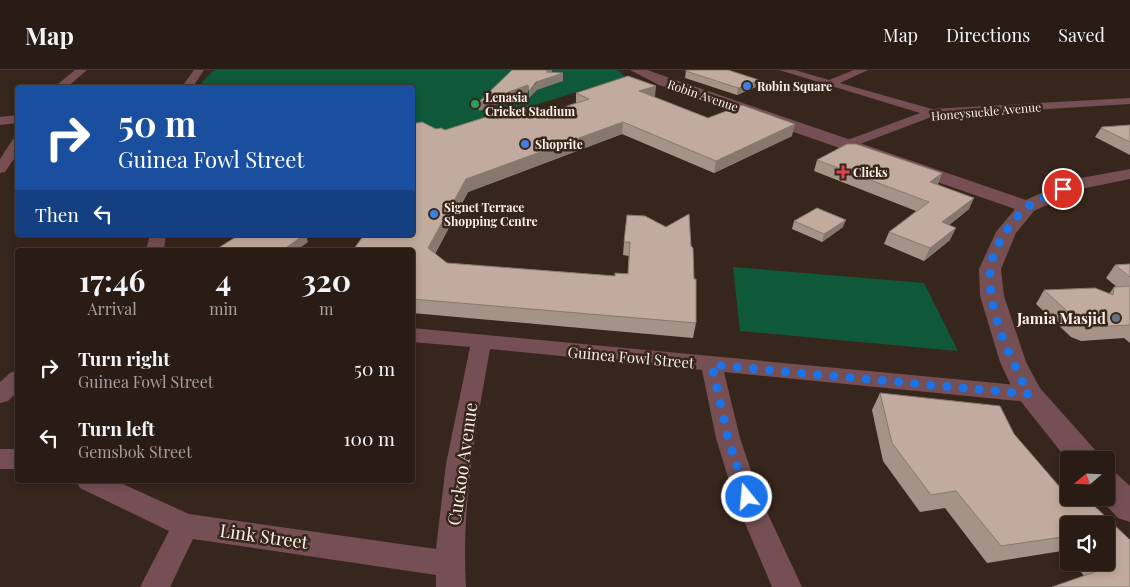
<!DOCTYPE html>
<html lang="en">
<head>
<meta charset="utf-8">
<style>
  body { margin:0; font-family:"Playfair Display",serif; background:#352922; color:#f1f3f6; height:100vh; display:flex; flex-direction:column; font-size:19px; white-space:nowrap }
  * { box-sizing:border-box; margin:0 }
  p { font-size:16px; color:#a5a1a0 }
  .icon { flex:none; width:28px; height:28px; fill:none; stroke:currentColor; stroke-width:2; stroke-linecap:round; stroke-linejoin:round }
  .map { position:relative; flex:1; overflow:hidden }
  .side { position:absolute; left:15px; top:178px; width:400px; height:235px; display:flex; flex-direction:column; background:#291c15; border-radius:5px; box-shadow:0 2px 8px #0003,0 0 0 1px #453a34 }
  .side>* { flex:none }
  .hud { position:absolute; left:15px; top:15px; width:400px; height:152px; border-radius:5px; box-shadow:0 2px 8px #0003,0 0 0 1px #453a34; background:#1a4fa0; color:#fff; overflow:hidden }
  .needle { width:32px; rotate:251deg }
  .tools { position:absolute; left:1060px; top:381px; display:grid; gap:10px }
  .tools a { display:grid; place-items:center; width:55px; height:55px; border-radius:5px; background:#291c15; box-shadow:0 2px 8px #0003,0 0 0 1px #453a34; font-size:25px }
  .pin { position:absolute; display:grid; place-items:center; width:42px; height:42px; color:#fff; margin:-21px; border:2px solid #fff; border-radius:50%; box-shadow:0 1px 5px #0007 }
  .me { position:absolute; width:55px; margin:-28px; rotate:343deg; stroke-linejoin:round; filter:drop-shadow(0 0 4px #0008) }
  .turn { display:flex; align-items:center; gap:18px; height:105px; padding:0 20px; font-size:22px }
  .turn .icon { width:65px; height:65px; stroke-width:2.5 }
  .turn b { display:block; font-size:35px; line-height:42px }
  .then { display:flex; align-items:center; height:48px; padding:0 20px; background:#0003; gap:10px; font-size:19px }
  .eta { display:flex; justify-content:space-evenly; align-items:center; height:85px; text-align:center }
  .eta b { font-size:30px; font-weight:700; line-height:35px }
  ul { padding:0; list-style:none }
  li { display:flex; align-items:center; gap:15px; height:70px; padding:0 20px }
  li div { flex:1 }
  li b { display:block; font-size:19px }
  li em { font-style:normal }
  header { display:flex; align-items:center; gap:30px; box-sizing:border-box; height:70px; padding:0 25px; background:#291c15; border-bottom:1px solid #453a34 }
  header strong { font-size:24px }
  nav { display:flex; gap:28px; margin-inline-start:auto; font-size:18px }
  .map>svg:first-child { display:block }
  .green { fill:#0f593a }
  .lines { fill:none; stroke-linecap:round; stroke-linejoin:round }
  .minor { fill:#754f53; fill-rule:evenodd }
  .tertiary { fill:#754f53; fill-rule:evenodd }
  .wall { fill:#a69388 }
  .shaded-wall { fill:#87786f }
  .building { fill:#c1ab9e; stroke:#87786f }
  .route { stroke:#1a73e8; stroke-width:9; stroke-dasharray:0 16.2 }
  .shop-dot { fill:#3f7fe0; stroke:#37261c; stroke-width:2 }
  .leisure-dot { fill:#2e9e5b; stroke:#37261c; stroke-width:2 }
  .health-dot { fill:#e0444e; stroke:#37261c; stroke-width:2 }
  .worship-dot { fill:#6b7280; stroke:#37261c; stroke-width:2 }
  .labels { text-anchor:middle; dominant-baseline:central; stroke-width:5; stroke-linejoin:round; paint-order:stroke }
  .far-poi-label { font-size:12px; font-weight:bold; fill:#fbefe8; stroke:#37261c; text-anchor:start }
  .far-street-label { font-size:12px; fill:#fbefe8; stroke:#37261c }
  .poi-label { font-size:15px; font-weight:bold; fill:#fbefe8; stroke:#37261c; text-anchor:end }
  .street-label { font-size:15px; fill:#fbefe8; stroke:#37261c }
  .near-street-label { font-size:18px; fill:#fbefe8; stroke:#37261c }
</style>
</head>
<body>
<header>
<strong>Map</strong>
<nav><a>Map</a><a>Directions</a><a>Saved</a></nav>
</header>
<div class="map">
<svg width="1130" height="517" viewBox="0 0 1130 517">
  <rect width="100%" height="100%" fill="#37261c"/>
  <g class="green">
    <path d="M214,0H618L625,7L413,73L412,18H202V12Z"/>
    <path d="M733,197L924,213L958,281L740,261Z"/>
  </g>
  <g class="lines">
    <g class="minor">
      <path d="M75,0H87L66,18H53Z"/>
      <path d="M194,0H204L192,18H181Z"/>
      <path d="M779,0H795L829,10L854,0H868L840,13L932,39L1130,28V34L934,46L847,79L840,75L842,72L920,43Z"/>
      <path d="M18,45V53L0,55V47Z"/>
      <path d="M18,68V83L5,102L0,103V89L13,69Z"/>
      <path d="M150,165H166L164,180H146Z"/>
      <path d="M412,258L1029,316L1037,318L1040,324L1037,330L1029,332L724,302L740,368L760,427L802,517H772L734,427L716,368L702,300L490,279C476,358 461,436 466,517H436V505L193,469L170,517H140L169,461L80,418L76,410H114L189,444L436,479L446,394L470,277L412,272Z"/>
      <path d="M18,300V321L8,331L0,333V312L10,303Z"/>
      <rect x="0" y="379" width="18" height="20"/>
    </g>
    <g class="tertiary">
      <path d="M630,0H647L1026,130L1070,110L1130,99V109L1081,119L1034,141L1016,163L1001,199L1004,226L1026,292L1040,318L1096,381L1101,390H1069V392L1015,324L1000,292L980,226L979,199L996,162L1015,139L659,15Z"/>
      <path d="M1106,400L1117,404L1130,416V452L1118,448L1099,428H1106Z"/>
    </g>
  </g>
  <g class="wall">
    <path d="M686,0L758,16L737,25L685,8Z"/>
    <path d="M576,23L655,27H654L708,48L792,66L714,103L622,64L468,122L435,184L447,193L615,206L628,203L629,186L623,185L624,172L691,176L696,253L693,268L412,243V165L436,59L445,60L508,42L546,43L576,33Z"/>
    <path d="M1130,55V85L1095,67L1101,58Z"/>
    <path d="M817,90L942,103L938,114L969,139L949,155L950,170L924,191L884,174L889,162L916,141L814,101Z"/>
    <path d="M794,151L843,157L822,172L792,159Z"/>
    <path d="M1130,194V273L1124,268L1081,271L1071,267L1036,234L1044,220L1109,224L1114,217H1117L1106,208L1115,195Z"/>
    <path d="M880,323L1014,364L1130,517L1084,506L1073,492H1106L1069,455V488L1062,481L987,493L945,438L920,442L883,391L872,340Z"/>
  </g>
  <g class="shaded-wall">
    <path d="M548,0H552V3H563V11L537,20L529,28V21Z"/>
    <path d="M759,10L758,16L737,25L738,18Z"/>
    <path d="M528,15V23L479,41L478,33Z"/>
    <path d="M656,16L655,27L639,32V21Z"/>
    <path d="M623,52L622,64L468,122L430,192L428,178L466,109Z"/>
    <path d="M795,54L792,66L714,103L716,91Z"/>
    <path d="M942,103L937,115L930,112Z"/>
    <path d="M974,128L969,139L937,165L942,152Z"/>
    <path d="M846,150L843,157L822,172L824,164Z"/>
    <path d="M956,158L950,170L924,191L930,178Z"/>
    <path d="M304,165H306L308,172L297,180H283Z"/>
  </g>
  <g class="building">
    <path d="M512,0H548L546,2L563,3L536,12L529,21L528,15L478,33Z"/>
    <path d="M686,0H728L759,10L738,18L686,1Z"/>
    <path d="M628,6L656,16L639,21L708,48L742,35L795,54L716,91L623,52L466,109L428,178L447,193L615,206V203L628,204L630,172H624L627,145L645,146L666,157L689,144L691,176L693,178L694,209H696V253L412,229V180H353L364,165H412V54L422,52L436,59L441,58L445,60L508,40L505,43L530,36L546,43L589,29L576,23Z"/>
    <path d="M1130,55V72L1101,58L1102,57Z"/>
    <path d="M847,74H856L942,103L930,112L974,128L942,152L956,158L930,178L889,162L929,132L817,90Z"/>
    <path d="M817,138L846,150L824,164L794,151Z"/>
    <path d="M239,165H304L283,180H215Z"/>
    <path d="M1130,194V207L1115,195Z"/>
    <path d="M1130,216V255L1091,257L1080,253L1044,220L1095,218L1113,225L1114,217Z"/>
    <path d="M880,323L1000,336L1014,364L1065,423L1069,422V428H1086L1130,470V517H1052L1109,497L1105,492H1106V455H1069V466L1001,476L956,421L931,425L892,373Z"/>
  </g>
  <g class="lines">
    <path class="route" d="M747,427L728,368L712,295L1029,324C1010,288 988,243 990,201C991,180 1010,152 1026,138C1036,130 1051,125 1063,119"/>
  </g>
  <g class="shop-dot">
    <circle cx="747" cy="16" r="5"/>
    <circle cx="525" cy="74" r="5"/>
    <circle cx="434" cy="144" r="5"/>
  </g>
  <circle class="leisure-dot" cx="475" cy="34" r="5"/>
  <path class="health-dot" d="M840.5 94.5h5v5h5v5h-5v5h-5v-5h-5v-5h5z"/>
  <circle class="worship-dot" cx="1116" cy="248" r="5"/>
  <g class="labels">
    <g class="far-poi-label">
      <text x="757" y="16">Robin Square</text>
      <text x="485" y="27">Lenasia<tspan x="485" dy="14">Cricket Stadium</tspan></text>
      <text x="535" y="74">Shoprite</text>
      <text x="853" y="102">Clicks</text>
      <text x="444" y="137">Signet Terrace<tspan x="444" dy="14">Shopping Centre</tspan></text>
    </g>
    <g class="far-street-label">
      <text transform="translate(703 25) rotate(19)">Robin Avenue</text>
      <text transform="translate(986 41) rotate(-5)">Honeysuckle Avenue</text>
    </g>
    <g class="poi-label">
      <text x="1106" y="248">Jamia Masjid</text>
    </g>
    <g class="street-label">
      <text transform="translate(631 287) rotate(5)">Guinea Fowl Street</text>
    </g>
    <g class="near-street-label">
      <text transform="translate(462 394) rotate(-82)">Cuckoo Avenue</text>
      <text transform="translate(264 466) rotate(8)">Link Street</text>
    </g>
  </g>
</svg>
<div class="tools">
<a><svg class="needle" viewBox="-14 -14 28 28"><path d="M0-13l5 13h-10z" fill="#e53935"/><path d="M0 13l5-13h-10z" fill="#a5a1a0"/></svg></a>
<a><svg class="icon" aria-label="sound" viewBox="0 0 24 24"><path d="M4 9h4l5-4v14l-5-4H4zM17 9q2 3 0 6"/></svg></a>
</div>
<div class="pin" style="left:1063px;top:119px;background:#d93025"><svg class="icon" aria-label="arrive" viewBox="0 0 24 24"><path d="M6 21V4h12l-3 4 3 4H6"/></svg></div>
<svg class="me" style="left:747px;top:427px" viewBox="-20 -20 40 40"><circle r="17" fill="#1a73e8" stroke="#fff" stroke-width="3"/><path d="M0-11L8 9 0 5-8 9z" fill="#fff"/></svg>
<div class="hud">
<div class="turn"><svg class="icon" aria-label="right" viewBox="0 0 24 24"><path d="M7 20v-9h11M14 6l5 5-5 5"/></svg><div><b>50 m</b>Guinea Fowl Street</div></div>
<div class="then">Then<svg class="icon" aria-label="left" viewBox="0 0 24 24"><path d="M17 20v-9H6M10 6l-5 5 5 5"/></svg></div>
</div>
<section class="side">
<div class="eta">
<div><b>17:46</b><p>Arrival</p></div>
<div><b>4</b><p>min</p></div>
<div><b>320</b><p>m</p></div>
</div>
<ul>
<li><svg class="icon" aria-label="right" viewBox="0 0 24 24"><path d="M7 20v-9h11M14 6l5 5-5 5"/></svg><div><b>Turn right</b><p>Guinea Fowl Street</p></div><em>50 m</em></li>
<li><svg class="icon" aria-label="left" viewBox="0 0 24 24"><path d="M17 20v-9H6M10 6l-5 5 5 5"/></svg><div><b>Turn left</b><p>Gemsbok Street</p></div><em>100 m</em></li>
</ul>
</section>
</div>
</body>
</html>
